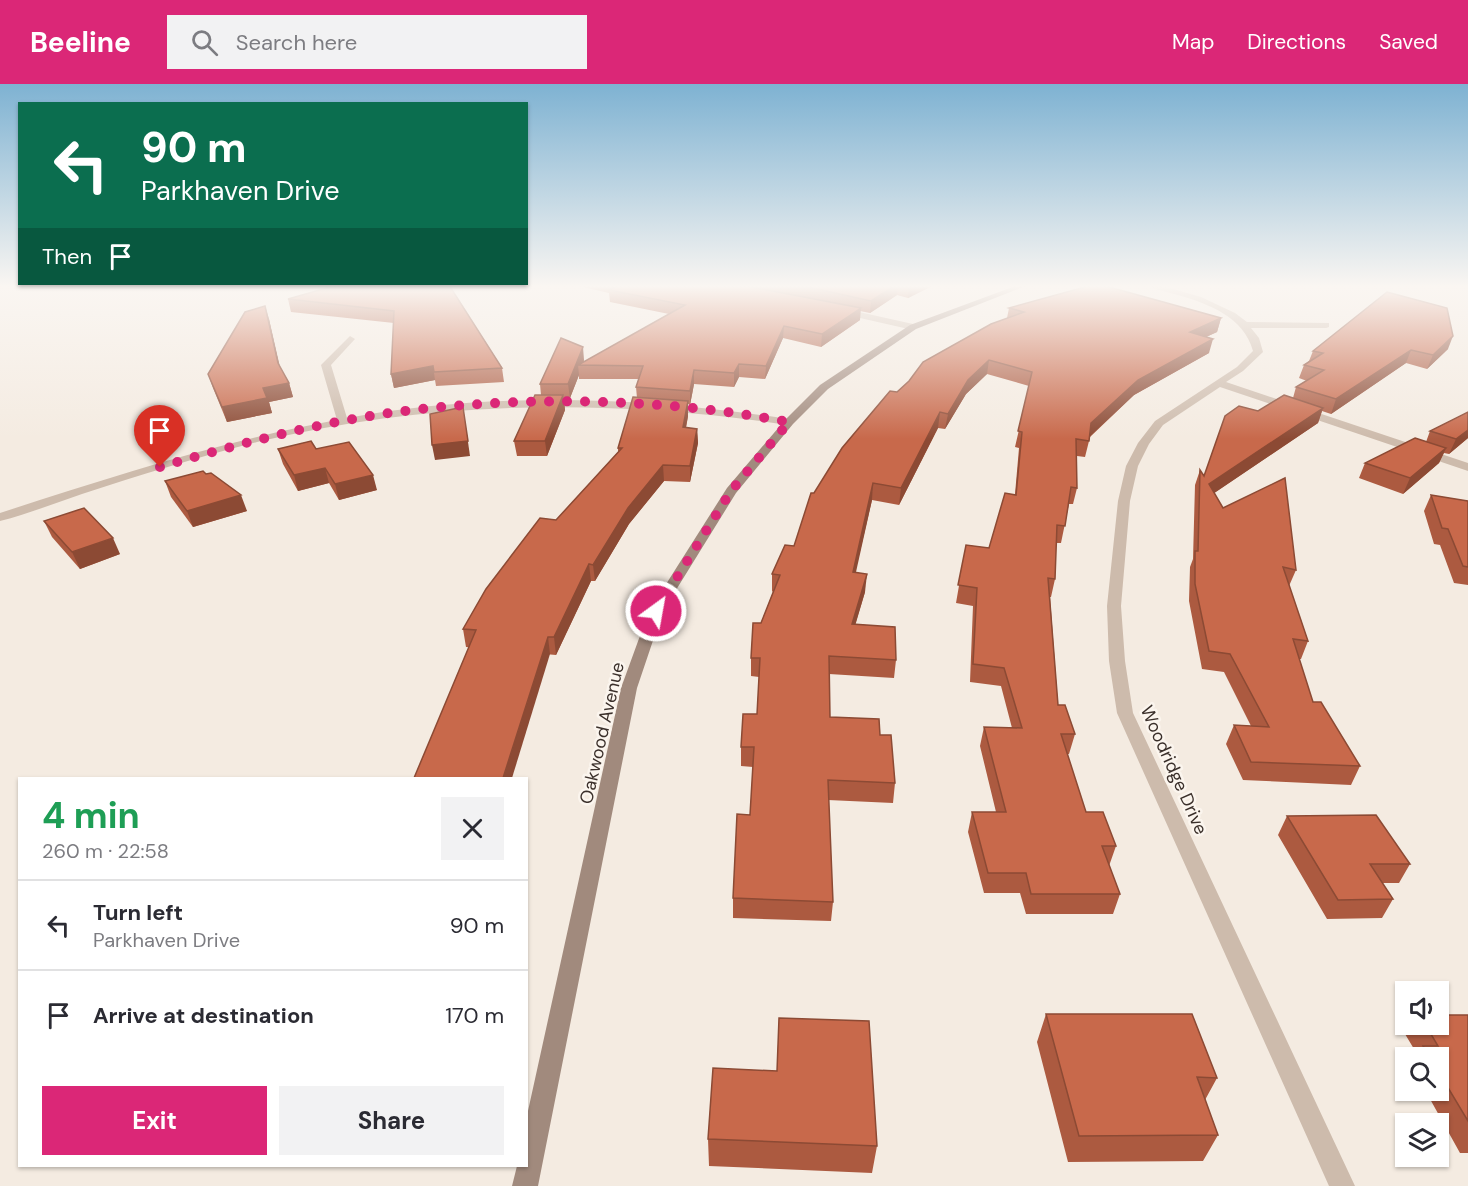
<!DOCTYPE html>
<html lang="en">
<head>
<meta charset="utf-8">
<style>
  body { margin:0; font-family:"DM Sans",sans-serif; background:#f2f2f3; color:#2b2b33; height:100vh; display:flex; flex-direction:column; font-size:22px; white-space:nowrap }
  * { box-sizing:border-box; margin:0 }
  p { font-size:20px; color:#7c7c81 }
  .icon { flex:none; width:33px; height:33px; fill:none; stroke:currentColor; stroke-width:2; stroke-linecap:round; stroke-linejoin:round }
  .map { position:relative; flex:1; overflow:hidden }
  .drawer { position:absolute; left:18px; top:693px; width:510px; height:390px; display:flex; flex-direction:column; background:#fff; border-radius:0px; box-shadow:0 2px 4px #0004 }
  .drawer>* { flex:none }
  .guide { position:absolute; left:18px; top:18px; width:510px; height:183px; border-radius:0px; box-shadow:0 2px 4px #0004; background:#0b6e4f; color:#fff; overflow:hidden }
  .tools { position:absolute; left:1395px; top:897px; display:grid; gap:12px }
  .tools a { display:grid; place-items:center; width:54px; height:54px; border-radius:0px; background:#fff; box-shadow:0 2px 4px #0004; font-size:30px }
  .pin { position:absolute; display:grid; place-items:center; width:51px; height:51px; color:#fff; margin:-62px -26px; border-radius:50% 50% 50% 0; rotate:-45deg; box-shadow:0 0 6px #0007 }
  .pin .icon { rotate:45deg }
  .me { position:absolute; width:66px; margin:-33px; rotate:32deg; stroke-linejoin:round; filter:drop-shadow(0 0 4px #0008) }
  .turn { display:flex; align-items:center; gap:21px; height:126px; padding:0 24px; font-size:27px }
  .turn .icon { width:78px; height:78px; stroke-width:2.5 }
  .turn b { display:block; font-size:42px; line-height:51px }
  .then { display:flex; align-items:center; height:57px; padding:0 24px; background:#0003; gap:12px; font-size:22px }
  .round { display:grid; place-items:center; flex:none; width:63px; height:63px; border-radius:0px; background:#f2f2f3 }
  .overview { display:flex; align-items:center; justify-content:space-between; height:102px; padding:0 24px }
  h1 { font-size:36px; font-weight:700; line-height:45px; color:#1e9e55 }
  .cta { display:flex; gap:12px; margin-top:auto; padding:12px 24px }
  .cta a { flex:1; height:69px; border-radius:0px; background:#db2777; color:#fff; font-size:24px; font-weight:700; line-height:69px; text-align:center }
  .cta a+a { background:#f2f2f3; color:#2b2b33 }
  ul { padding:0; list-style:none }
  li { display:flex; align-items:center; gap:18px; height:90px; padding:0 24px; border-top:2px solid #e1e1e2 }
  li div { flex:1 }
  li b { display:block; font-size:22px }
  li em { font-style:normal }
  header { display:flex; align-items:center; gap:36px; box-sizing:border-box; height:84px; padding:0 30px; background:#db2777; color:#fff }
  header strong { font-size:28px }
  nav { display:flex; gap:33px; margin-inline-start:auto; font-size:21px }
  .search { width:420px; height:54px; background:#f2f2f3; display:flex; align-items:center; gap:15px; box-sizing:border-box; padding:0 21px; border-radius:0px; color:#7c7c81; font-size:22px }
  .map>svg:first-child { display:block }
  .lines { fill:none; stroke-linecap:round; stroke-linejoin:round }
  .minor { fill:#cdbbac; fill-rule:evenodd }
  .secondary { fill:#a18a7d; fill-rule:evenodd }
  .wall { fill:#ac5a40 }
  .shaded-wall { fill:#8c4a34 }
  .building { fill:#c8694b; stroke:#8c4a34; stroke-width:1.5 }
  .route { stroke:#db2777; stroke-width:10; stroke-dasharray:0 18 }
  .labels { text-anchor:middle; dominant-baseline:central; stroke-width:5; stroke-linejoin:round; paint-order:stroke }
  .street-label { font-size:18px; fill:#3b302b; stroke:#fbf5ee }
</style>
</head>
<body>
<header>
<strong>Beeline</strong>
<div class="search"><svg class="icon" aria-label="search" viewBox="0 0 24 24"><circle cx="10" cy="10" r="6"/><path d="M15 15l6 6"/></svg>Search here</div>
<nav><a>Map</a><a>Directions</a><a>Saved</a></nav>
</header>
<div class="map">
<svg width="1468" height="1102" viewBox="0 0 1468 1102">
  <rect width="100%" height="100%" fill="#f4ebe1"/>
  <g class="lines">
    <g class="minor">
      <path d="M1147,201H1159L1201,213L1235,229L1247,238L1329,239V243L1326,244H1251L1259,254L1263,268L1243,287L1226,298L1468,379V387L1220,303L1163,341L1149,360L1138,382L1130,417L1121,522L1125,577L1133,629L1355,1102H1329L1117,629L1109,577L1107,522L1118,417L1126,382L1138,359L1155,337L1237,283L1253,267C1244,233 1209,220 1178,211C1168,208 1155,206 1147,201Z"/>
      <path d="M841,224L913,240L917,243L913,246L838,229L837,227Z"/>
      <path d="M350,252L355,255L331,281L347,334C493,307 643,313 789,335L794,338L789,341C611,314 432,316 257,358C198,373 140,391 82,410C55,419 28,430 0,437V429C111,393 222,357 337,336L321,281Z"/>
    </g>
    <path class="secondary" d="M1018,201H1028L916,245L828,305L793,340L736,409L663,527L637,604L538,1102H512L517,1082H526V1036L621,604L649,527L727,404L785,336L820,301L910,241Z"/>
  </g>
  <g class="wall">
    <path d="M337,201H452L450,202L502,284L504,298L436,302L435,296L394,304L391,290L394,239L291,228L288,215Z"/>
    <path d="M582,201H934L908,214L897,211L870,229L860,227V236L821,263L783,254L765,295L739,293L734,303L694,300L690,321L688,320V332L686,344L697,345L698,359L690,398L664,397L629,440L595,497H591L556,571L466,563L463,545L556,436L618,368V364L637,314L636,303L639,295H579V291L570,314H564L565,326L547,372H517L514,357L541,311L540,300L584,276V278L669,230L610,218L609,209L583,203Z"/>
    <path d="M1009,224L1221,234L1217,248L1206,253L1209,269L1134,311L1090,353L1085,373L1077,372V404L1073,420H1069L1061,459H1056L1055,495L1051,513H1050L1058,621L1075,650L1069,670H1067L1086,728L1116,762L1109,782L1120,810L1113,830H1026L1020,809H984L968,748L972,728H996L980,662L984,643L1012,644L1001,602L970,598L973,522L956,519L966,461L989,464L1015,410L1019,364L1015,363L1029,302L987,290L966,310L945,345L938,344L899,421L872,416L855,489L865,508L855,541L896,576L894,594L829,590L830,633L880,651L895,699L893,719L828,716L833,818L831,837L733,834V814L750,731L753,683L741,682V663L757,630L759,593L751,592V574L761,539L773,508L772,507V490L794,462L814,409L897,308L1007,234Z"/>
    <path d="M269,235L279,281L289,299L293,313L269,318L272,329L227,338L213,304L208,290Z"/>
    <path d="M1448,265L1427,285L1406,279L1331,330L1322,327L1318,339L1214,409L1223,424L1296,486L1289,502L1308,557L1301,575H1299L1313,618L1360,682L1351,701L1243,696L1226,660L1234,641L1251,642L1224,588L1202,585L1189,517L1190,483L1193,475L1195,401L1200,386L1204,392L1258,327L1293,314L1296,303L1307,297L1299,294L1304,281L1309,277L1313,267Z"/>
    <path d="M1468,328V354L1449,370L1444,369L1439,379L1403,410L1359,394L1365,379L1426,358L1430,347Z"/>
    <path d="M278,365H316L377,406L339,416L329,399L298,407L283,380Z"/>
    <path d="M206,390L247,427L193,443L171,413L165,397Z"/>
    <path d="M1431,411L1468,417V501L1454,499L1440,461L1434,460L1424,427Z"/>
    <path d="M44,437L120,470L80,485L52,453Z"/>
    <path d="M1287,732L1410,780L1399,799H1382L1393,815L1382,834L1327,835L1278,751Z"/>
    <path d="M1046,930L1217,994L1205,1016L1218,1051L1203,1077L1068,1078L1037,958Z"/>
    <path d="M1468,931V1069H1460L1425,1006H1438V974H1415L1417,970L1405,950L1412,940H1438Z"/>
    <path d="M779,934L877,1062L872,1089L709,1082L708,1055L777,987Z"/>
  </g>
  <g class="shaded-wall">
    <path d="M896,201H898L897,211L870,229L871,217Z"/>
    <path d="M912,201H934L908,214L909,202Z"/>
    <path d="M265,222L269,235L282,292L278,279Z"/>
    <path d="M861,224L860,236L821,263L822,250Z"/>
    <path d="M1221,234L1217,248L1186,262L1190,248Z"/>
    <path d="M784,242L783,254L765,295L766,282Z"/>
    <path d="M1453,252L1448,265L1427,285L1433,271Z"/>
    <path d="M1213,255L1209,269L1134,311L1087,355L1091,339L1138,296Z"/>
    <path d="M583,263L584,276L582,281H578L579,291L570,314L568,300Z"/>
    <path d="M1411,266L1406,279L1331,330L1336,315Z"/>
    <path d="M989,276L987,290L966,310L945,345L948,330L968,296Z"/>
    <path d="M739,280V293L734,303V289Z"/>
    <path d="M433,282L435,296L394,304L391,290Z"/>
    <path d="M694,286V300L690,321V307Z"/>
    <path d="M289,299L293,313L269,318L272,329L227,338L222,323L263,304Z"/>
    <path d="M563,311L565,326L547,372L545,357Z"/>
    <path d="M688,317V332L683,358V343Z"/>
    <path d="M463,323L470,372L435,376L432,361Z"/>
    <path d="M1323,324L1318,339L1204,416L1209,400Z"/>
    <path d="M940,328L938,344L899,421L901,404Z"/>
    <path d="M697,345L698,359L690,398V382Z"/>
    <path d="M1468,346V354L1449,370L1456,355Z"/>
    <path d="M1446,364L1439,379L1403,410L1410,394Z"/>
    <path d="M663,381L664,397L629,440L595,497L593,481L628,424Z"/>
    <path d="M325,384L329,399L298,407L294,391Z"/>
    <path d="M373,391L377,406L339,416L335,400Z"/>
    <path d="M873,399L872,416L852,506L853,488Z"/>
    <path d="M241,411L247,427L193,443L187,427Z"/>
    <path d="M113,454L120,470L80,485L72,468Z"/>
    <path d="M589,480L591,497L556,571L554,553Z"/>
    <path d="M867,490L865,508L850,559L852,540Z"/>
    <path d="M548,553L550,570L512,694H503Z"/>
  </g>
  <g class="building">
    <path d="M337,201H449L502,284L434,288L433,282L391,290L394,227L288,215Z"/>
    <path d="M619,201H741L861,224L822,250L784,242L766,282L739,280L734,289L694,286L690,307L636,303L643,282L578,281L685,221L609,206Z"/>
    <path d="M799,201H896L871,217Z"/>
    <path d="M1092,201H1102L1221,234L1190,248L1213,255L1138,296L1091,339L1089,357L1076,355L1077,404L1071,403L1065,442L1057,441L1055,495L1048,494L1058,621H1065L1075,650H1061L1086,728H1103L1116,762H1102L1120,810H1031L1026,789H988L972,728H1006L984,643L1022,644L1004,584L973,580L977,504L958,501L966,461L989,464L1005,409L1016,411L1022,348L1018,347L1032,288L989,276L968,296L948,330L940,328L901,404L873,399L853,488L867,490L852,540L895,543L896,576L829,572L830,633L879,635L880,651H891L895,699L828,696L833,818L733,814L737,730L750,731L754,663H741L743,630H757L760,574H751L753,539H761L780,491L772,490L785,461L794,462L811,409H814L842,364L890,307L897,308L909,297L923,278L991,240L1024,228L1009,224Z"/>
    <path d="M1387,208L1447,224L1453,252L1433,271L1411,266L1336,315L1296,303L1324,286L1304,281L1323,269L1313,267Z"/>
    <path d="M265,222L278,279L289,299L263,304L267,314L222,323L208,290L245,228Z"/>
    <path d="M561,254L583,263L568,300H540Z"/>
    <path d="M535,311H563L545,357H514Z"/>
    <path d="M1284,311L1323,324L1209,400L1223,424L1285,394L1296,486L1283,483L1308,557L1293,555L1313,618H1321L1360,682L1251,678L1234,641L1269,643L1230,570L1209,567L1195,500V467H1198L1200,386L1204,392L1225,332L1239,322L1258,327Z"/>
    <path d="M633,313L688,317L683,343L697,345L690,382L663,381L628,424L593,481L589,480L554,553H548L503,694H414L476,546L463,545L486,505L540,434L556,436L622,364H618Z"/>
    <path d="M463,323L468,357L432,361L430,330Z"/>
    <path d="M1468,328V346L1456,355L1430,347Z"/>
    <path d="M1415,354L1446,364L1410,394L1365,379Z"/>
    <path d="M311,357L316,365L349,358L373,391L335,400L325,384L294,391L278,365Z"/>
    <path d="M203,387L206,390L211,389L241,411L187,427L165,397Z"/>
    <path d="M1431,411L1468,417V483L1463,482L1448,445L1442,444Z"/>
    <path d="M84,424L113,454L72,468L44,437Z"/>
    <path d="M1376,731L1410,780H1370L1393,815L1338,816L1287,732Z"/>
    <path d="M1046,930H1192L1217,994L1197,993L1218,1051L1079,1052Z"/>
    <path d="M1438,931H1468V1037L1438,987V974H1430L1423,962H1438L1425,940H1438Z"/>
    <path d="M779,934L869,937L877,1062L708,1055L713,984L777,987Z"/>
  </g>
  <linearGradient id="sky" x2="0" y2="1"><stop stop-color="#7eb2d2"/><stop offset="0.57" stop-color="#faf6f2"/><stop offset="1" stop-color="#faf6f2" stop-opacity="0"/></linearGradient>
  <rect width="1468" height="355" fill="url(#sky)"/>
  <g class="lines">
    <path class="route" d="M160,383C249,357 339,333 431,324C550,312 671,316 789,338L731,407L656,527"/>
  </g>
  <g class="labels">
    <g class="street-label">
      <text transform="translate(602 649) rotate(-77)">Oakwood Avenue</text>
      <text transform="translate(1174 686) rotate(66)">Woodridge Drive</text>
    </g>
  </g>
</svg>
<div class="tools">
<a><svg class="icon" aria-label="sound" viewBox="0 0 24 24"><path d="M4 9h4l5-4v14l-5-4H4zM17 9q2 3 0 6"/></svg></a>
<a><svg class="icon" aria-label="search" viewBox="0 0 24 24"><circle cx="10" cy="10" r="6"/><path d="M15 15l6 6"/></svg></a>
<a><svg class="icon" aria-label="layers" viewBox="0 0 24 24"><path d="M12 4l9 5-9 5-9-5zM3 14l9 5 9-5"/></svg></a>
</div>
<div class="pin" style="left:160px;top:383px;background:#d93025"><svg class="icon" aria-label="arrive" viewBox="0 0 24 24"><path d="M6 21V4h12l-3 4 3 4H6"/></svg></div>
<svg class="me" style="left:656px;top:527px" viewBox="-20 -20 40 40"><circle r="17" fill="#db2777" stroke="#fff" stroke-width="3"/><path d="M0-11L8 9 0 5-8 9z" fill="#fff"/></svg>
<div class="guide">
<div class="turn"><svg class="icon" aria-label="left" viewBox="0 0 24 24"><path d="M17 20v-9H6M10 6l-5 5 5 5"/></svg><div><b>90 m</b>Parkhaven Drive</div></div>
<div class="then">Then<svg class="icon" aria-label="arrive" viewBox="0 0 24 24"><path d="M6 21V4h12l-3 4 3 4H6"/></svg></div>
</div>
<section class="drawer">
<div class="overview"><div><h1>4 min</h1><p>260 m · 22:58</p></div><a class="round"><svg class="icon" aria-label="close" viewBox="0 0 24 24"><path d="M6 6l12 12M18 6L6 18"/></svg></a></div>
<ul>
<li><svg class="icon" aria-label="left" viewBox="0 0 24 24"><path d="M17 20v-9H6M10 6l-5 5 5 5"/></svg><div><b>Turn left</b><p>Parkhaven Drive</p></div><em>90 m</em></li>
<li><svg class="icon" aria-label="arrive" viewBox="0 0 24 24"><path d="M6 21V4h12l-3 4 3 4H6"/></svg><div><b>Arrive at destination</b></div><em>170 m</em></li>
</ul>
<div class="cta"><a>Exit</a><a>Share</a></div>
</section>
</div>
</body>
</html>
